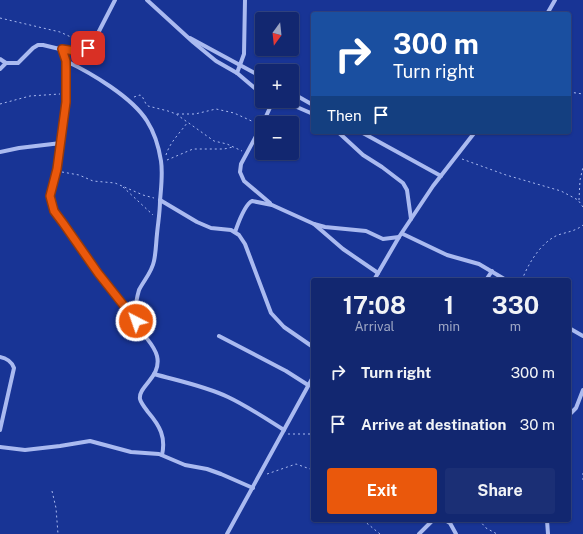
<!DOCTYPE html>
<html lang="en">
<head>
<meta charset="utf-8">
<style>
  body { margin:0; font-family:"Public Sans",sans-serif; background:#1b2f75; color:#f1f3f6; height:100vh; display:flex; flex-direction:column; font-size:15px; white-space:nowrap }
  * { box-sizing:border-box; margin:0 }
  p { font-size:13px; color:#9ca5c3 }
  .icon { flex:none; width:22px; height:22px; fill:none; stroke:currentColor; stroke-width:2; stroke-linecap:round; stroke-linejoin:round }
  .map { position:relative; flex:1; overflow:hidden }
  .sheet { position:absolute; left:311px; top:278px; width:260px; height:244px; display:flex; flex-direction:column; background:#122770; border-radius:4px; box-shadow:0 1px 3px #0004,0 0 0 1px #314483 }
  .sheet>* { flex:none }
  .top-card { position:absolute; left:311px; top:12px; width:260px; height:122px; border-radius:4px; box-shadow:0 1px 3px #0004,0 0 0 1px #314483; background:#1a4fa0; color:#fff; overflow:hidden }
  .needle { width:26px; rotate:195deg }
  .buttons { position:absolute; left:255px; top:12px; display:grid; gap:8px }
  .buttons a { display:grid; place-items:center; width:44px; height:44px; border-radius:4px; background:#122770; box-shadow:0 1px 3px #0004,0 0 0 1px #314483; font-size:20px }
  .pin { position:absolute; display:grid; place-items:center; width:34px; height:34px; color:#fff; margin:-17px; border-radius:8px; box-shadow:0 2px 6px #0006 }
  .me { position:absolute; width:44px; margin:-22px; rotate:319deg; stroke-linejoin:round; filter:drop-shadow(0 0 3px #0008) }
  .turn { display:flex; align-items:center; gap:14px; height:84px; padding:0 16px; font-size:18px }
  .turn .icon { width:52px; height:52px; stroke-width:2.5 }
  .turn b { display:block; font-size:28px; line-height:34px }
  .then { display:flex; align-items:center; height:38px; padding:0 16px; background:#0003; gap:8px; font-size:15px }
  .eta { display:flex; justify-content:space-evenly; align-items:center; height:68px; text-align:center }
  .eta b { font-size:24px; font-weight:700; line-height:28px }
  .primary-button { display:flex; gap:8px; margin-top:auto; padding:8px 16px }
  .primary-button a { flex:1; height:46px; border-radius:4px; background:#ea580c; color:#fff; font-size:16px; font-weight:700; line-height:46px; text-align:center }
  .primary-button a+a { background:#1b2f75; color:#f1f3f6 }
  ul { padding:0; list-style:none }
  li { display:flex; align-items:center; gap:12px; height:52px; padding:0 16px }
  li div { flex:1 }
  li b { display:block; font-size:15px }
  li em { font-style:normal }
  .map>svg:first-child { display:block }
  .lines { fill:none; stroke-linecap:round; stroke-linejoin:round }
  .path { stroke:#aabaf0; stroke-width:1; stroke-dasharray:2 3; stroke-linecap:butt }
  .street { stroke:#aabaf0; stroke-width:4 }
  .route-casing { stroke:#983908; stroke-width:10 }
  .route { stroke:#ea580c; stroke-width:7 }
</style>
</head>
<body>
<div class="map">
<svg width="583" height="534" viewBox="0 0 583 534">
  <rect width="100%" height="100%" fill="#183495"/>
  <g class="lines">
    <g class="path">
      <path d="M0,18L60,32L84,43"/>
      <path d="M569,92L583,94"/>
      <path d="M134,97L140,95L142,96L146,104L148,106L168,111L176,114L214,141L227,144L242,151"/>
      <path d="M0,104L30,96L60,94"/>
      <path d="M177,114H195L216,109L234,113L256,123"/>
      <path d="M166,155C170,142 180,133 187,123"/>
      <path d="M462,159L506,175L561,191L578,200L583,207"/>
      <path d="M167,160L193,149H224L233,147"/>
      <path d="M62,172L79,175L93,181L115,183L143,195L154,198"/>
      <path d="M123,187L153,215"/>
      <path d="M579,200L580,180L583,167"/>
      <path d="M522,280C528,264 541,242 558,235C567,232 576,231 583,225"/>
      <path d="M288,434H313"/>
      <path d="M569,449L573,448"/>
      <path d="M583,473V480"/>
      <path d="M267,474L296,464L313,470"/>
      <path d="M52,491L56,508L58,534"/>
      <path d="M363,520L380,534"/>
      <path d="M479,520L486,528L497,534"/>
    </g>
    <g class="street">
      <path d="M147,0L193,42L216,61L237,73L257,90L262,93"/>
      <path d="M547,14L555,0"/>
      <path d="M190,38L262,77"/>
      <path d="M62,49L66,61V102L57,169L50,196L55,211L98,273L136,321"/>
      <path d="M0,59L6,63H18L33,48L38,45H43L68,51L82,52L88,48L95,39L115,0"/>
      <path d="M66,61C91,73 132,97 147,121C154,132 159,148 161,161C163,174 161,188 160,201C160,212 158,223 157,234C156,243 156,252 154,261C152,272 144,280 139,290C137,297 135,307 136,314C136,333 153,340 157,356C162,377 138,386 140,399C141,403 145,408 148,412C160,426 166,437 162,455"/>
      <path d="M0,69L6,63"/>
      <path d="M237,73L244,54L245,0"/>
      <path d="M292,93L313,105"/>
      <path d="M283,101L313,114"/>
      <path d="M263,123L273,101"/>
      <path d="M262,125L241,164L240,172L244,181L270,203"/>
      <path d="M338,132L363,155L382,167L403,183L407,190L411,219"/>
      <path d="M361,132L441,176"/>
      <path d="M0,152L19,148L61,143"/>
      <path d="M160,200L197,222L211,228L231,230L239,235L245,244L271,313L284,327L313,347"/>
      <path d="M314,224L343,249L378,273"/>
      <path d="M235,232C238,224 244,205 252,201L272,205L314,224L325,227L366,231L383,239L399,237"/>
      <path d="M403,234L447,255L479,264L506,280"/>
      <path d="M374,280L399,237L433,186L475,132"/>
      <path d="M486,280L492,271"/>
      <path d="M569,328L583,336"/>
      <path d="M219,336L286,371L308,385"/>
      <path d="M0,357C6,358 12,362 14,368L0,430"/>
      <path d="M154,374C179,381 205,386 228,397C247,406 265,418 284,430"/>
      <path d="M569,415L576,408L583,390"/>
      <path d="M0,447L25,450L60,446L90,441L131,452L159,454L185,465L207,469L221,474L253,488"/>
      <path d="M445,520L450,523L456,534"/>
      <path d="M547,520L548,534"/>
      <path d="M227,534L313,377"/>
      <path d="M419,534L433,520"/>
    </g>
  </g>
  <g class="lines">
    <g class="route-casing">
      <path id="route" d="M88,48L82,52L62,49L66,61V102L57,169L50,196L54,211L63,223L98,273L136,321"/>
    </g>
    <use href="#route" class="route"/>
  </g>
</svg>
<div class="buttons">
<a><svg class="needle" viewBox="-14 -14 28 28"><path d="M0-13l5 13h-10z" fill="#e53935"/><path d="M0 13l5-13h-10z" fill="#9ca5c3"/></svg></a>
<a>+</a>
<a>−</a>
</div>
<div class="pin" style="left:88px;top:48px;background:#d93025"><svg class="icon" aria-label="arrive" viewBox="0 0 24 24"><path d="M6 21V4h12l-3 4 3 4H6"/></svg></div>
<svg class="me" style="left:136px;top:321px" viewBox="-20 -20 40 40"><circle r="17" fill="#ea580c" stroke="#fff" stroke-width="3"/><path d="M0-11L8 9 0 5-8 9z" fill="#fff"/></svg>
<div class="top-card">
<div class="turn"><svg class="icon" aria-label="right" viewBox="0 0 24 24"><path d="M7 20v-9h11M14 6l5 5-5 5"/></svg><div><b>300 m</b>Turn right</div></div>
<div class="then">Then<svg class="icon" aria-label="arrive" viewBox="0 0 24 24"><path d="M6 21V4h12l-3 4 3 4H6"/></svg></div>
</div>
<section class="sheet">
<div class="eta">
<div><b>17:08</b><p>Arrival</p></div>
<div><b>1</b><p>min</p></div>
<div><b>330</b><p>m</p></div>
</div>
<ul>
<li><svg class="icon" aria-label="right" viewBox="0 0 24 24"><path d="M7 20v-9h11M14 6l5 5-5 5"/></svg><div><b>Turn right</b></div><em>300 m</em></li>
<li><svg class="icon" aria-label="arrive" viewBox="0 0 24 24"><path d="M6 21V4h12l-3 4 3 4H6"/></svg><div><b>Arrive at destination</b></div><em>30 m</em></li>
</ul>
<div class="primary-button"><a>Exit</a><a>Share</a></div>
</section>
</div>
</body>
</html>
